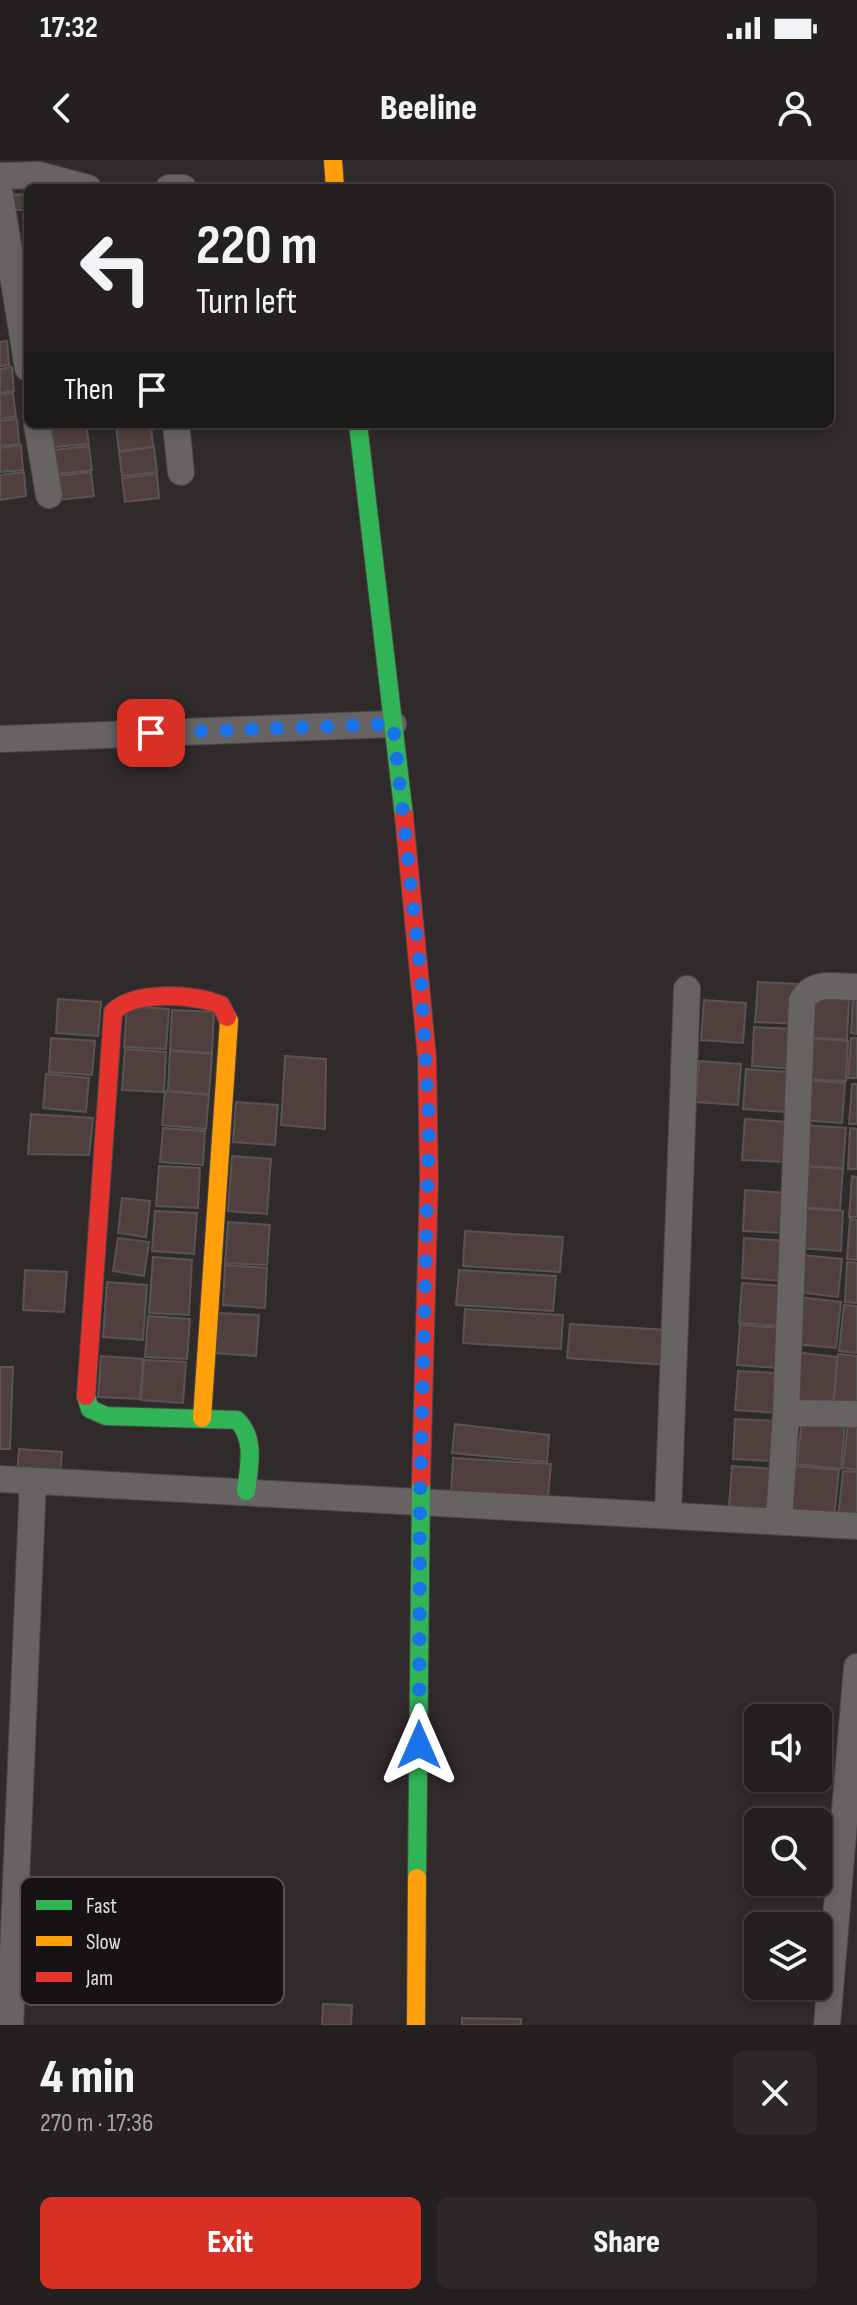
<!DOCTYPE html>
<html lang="en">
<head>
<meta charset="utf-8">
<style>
  body { margin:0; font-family:"Sofia Sans Condensed",sans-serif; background:#2c2829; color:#f1f3f6; height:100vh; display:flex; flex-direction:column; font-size:30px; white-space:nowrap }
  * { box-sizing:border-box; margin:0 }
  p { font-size:26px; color:#a3a3a5 }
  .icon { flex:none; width:44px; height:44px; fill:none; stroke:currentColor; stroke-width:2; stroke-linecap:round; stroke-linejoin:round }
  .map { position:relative; height:1865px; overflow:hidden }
  .details { display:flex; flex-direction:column; background:#242020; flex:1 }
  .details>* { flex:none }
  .hud { position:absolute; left:24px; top:24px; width:810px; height:244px; border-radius:12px; box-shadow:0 4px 12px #0003,0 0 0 2px #413e3e; background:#242020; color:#f1f3f6; overflow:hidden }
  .fabs { position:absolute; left:744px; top:1544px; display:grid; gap:16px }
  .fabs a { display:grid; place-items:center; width:88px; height:88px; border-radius:12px; background:#242020; box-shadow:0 4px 12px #0003,0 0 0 2px #413e3e; font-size:40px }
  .pin { position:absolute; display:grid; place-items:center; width:68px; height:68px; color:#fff; margin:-34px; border-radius:16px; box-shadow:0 4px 12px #0006 }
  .me { position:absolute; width:88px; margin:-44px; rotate:0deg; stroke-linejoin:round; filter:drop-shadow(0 0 6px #0008) }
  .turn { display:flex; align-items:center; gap:28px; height:168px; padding:0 40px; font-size:36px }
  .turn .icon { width:104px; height:104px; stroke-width:2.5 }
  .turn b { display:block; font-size:56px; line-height:68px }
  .then { display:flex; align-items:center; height:76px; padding:0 40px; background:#0003; gap:16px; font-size:30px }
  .round { display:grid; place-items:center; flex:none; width:84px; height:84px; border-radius:12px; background:#2c2829 }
  .headline { display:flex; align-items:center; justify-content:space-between; height:136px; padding:0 40px }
  h1 { font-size:48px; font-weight:800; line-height:60px }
  .button { display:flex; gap:16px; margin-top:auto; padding:16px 40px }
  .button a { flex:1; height:92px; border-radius:12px; background:#d93025; color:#fff; font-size:32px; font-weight:800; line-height:92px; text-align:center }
  .button a+a { background:#2c2829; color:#f1f3f6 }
  .status { display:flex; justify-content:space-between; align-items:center; height:56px; padding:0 40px; background:#242020; direction:ltr }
  .status svg { height:22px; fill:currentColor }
  header { display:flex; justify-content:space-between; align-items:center; height:104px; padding:0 40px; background:#242020; font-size:36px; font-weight:800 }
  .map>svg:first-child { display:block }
  .building { fill:#50403d; stroke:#595454; stroke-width:2 }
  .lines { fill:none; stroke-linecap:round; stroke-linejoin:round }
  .street-casing { stroke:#4c4848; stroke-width:28 }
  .fast-casing { stroke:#4c4848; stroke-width:20 }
  .slow-casing { stroke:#4c4848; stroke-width:20 }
  .jam-casing { stroke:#4c4848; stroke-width:20 }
  .street { stroke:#676363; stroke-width:26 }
  .fast { stroke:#30b455; stroke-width:18 }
  .slow { stroke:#ff9f0a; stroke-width:18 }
  .jam { stroke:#e5322d; stroke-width:18 }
  .route { stroke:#1a73e8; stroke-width:14; stroke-dasharray:0 25.2 }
  .key { fill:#171213; stroke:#544f50; stroke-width:2 }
  .key-label { font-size:22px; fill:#e3dcdd }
</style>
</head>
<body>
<div class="status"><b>17:32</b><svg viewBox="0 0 49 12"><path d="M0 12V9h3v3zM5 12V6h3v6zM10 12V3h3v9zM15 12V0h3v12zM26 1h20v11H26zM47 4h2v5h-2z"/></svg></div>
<header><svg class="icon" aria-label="back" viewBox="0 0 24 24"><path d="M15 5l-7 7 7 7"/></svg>Beeline<svg class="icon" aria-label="person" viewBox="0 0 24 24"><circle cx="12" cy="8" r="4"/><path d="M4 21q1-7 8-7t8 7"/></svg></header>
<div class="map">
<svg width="857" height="1865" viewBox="0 0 857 1865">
  <rect width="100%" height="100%" fill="#302a2b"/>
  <g class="building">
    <path d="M28,34V76V50H14L10,35Z"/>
    <path d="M7,181L9,205L0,206V182Z"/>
    <path d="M12,207L14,231L0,233V209Z"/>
    <path d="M13,233L16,257L0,259V234Z"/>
    <path d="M17,259L19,284L0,286V261Z"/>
    <path d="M51,264H86L89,284L54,287Z"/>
    <path d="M151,264L153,287L119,291L116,266Z"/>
    <path d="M21,285L23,310L0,312V288Z"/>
    <path d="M89,286L92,310L57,314L54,290Z"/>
    <path d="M154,287L157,312L122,316L119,292Z"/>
    <path d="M24,312L26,336L0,340V315Z"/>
    <path d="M91,312L94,336L59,340L56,316Z"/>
    <path d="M157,314L159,338L125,342L122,318Z"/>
    <path d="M758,822L799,824L797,864L755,862Z"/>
    <path d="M853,833H857V874L851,873Z"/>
    <path d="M808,837L849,840L847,880L805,877Z"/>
    <path d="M58,839L101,842L98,876L56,873Z"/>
    <path d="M704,840L746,843L743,883L701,880Z"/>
    <path d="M127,846L169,849L166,889L124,887Z"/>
    <path d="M172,850L214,852L212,893L170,890Z"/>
    <path d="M754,867L796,869L794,909L752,906Z"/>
    <path d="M51,878L95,881L92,915L49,912Z"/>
    <path d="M807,878L848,881L846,921L804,919Z"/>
    <path d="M851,878H857V918H848Z"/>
    <path d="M125,889L166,892L164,932L122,930Z"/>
    <path d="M170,891L212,894L209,934L168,931Z"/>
    <path d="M285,896L326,899L325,969L281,965Z"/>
    <path d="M699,901L741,904L738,945L696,942Z"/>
    <path d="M746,909L787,912L785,952L743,949Z"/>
    <path d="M46,914L89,918L86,952L43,948Z"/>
    <path d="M803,920L845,923L842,963L801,960Z"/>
    <path d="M852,924H857V964H849Z"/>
    <path d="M165,931L209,935L206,969L162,965Z"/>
    <path d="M236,942L278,945L275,985L233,982Z"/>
    <path d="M31,954L93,958L89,995L28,994Z"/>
    <path d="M745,959L787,962L784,1002L742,1000Z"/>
    <path d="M804,965L846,968L843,1008L801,1006Z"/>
    <path d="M163,968L205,971L203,1005L160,1002Z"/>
    <path d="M850,968L857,969V1009H848Z"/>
    <path d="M232,996L271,999L267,1054L228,1051Z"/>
    <path d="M159,1006L200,1008L198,1048L156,1046Z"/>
    <path d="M801,1006L843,1009L840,1050L798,1047Z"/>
    <path d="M852,1016L857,1017V1057H849Z"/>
    <path d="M745,1030L787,1033L784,1073L743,1071Z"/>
    <path d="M122,1038L150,1041L146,1077L118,1073Z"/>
    <path d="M802,1048L843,1051L841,1091L799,1088Z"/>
    <path d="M155,1051L197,1053L194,1094L152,1091Z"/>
    <path d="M850,1059L857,1060V1100L847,1099Z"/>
    <path d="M228,1062L270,1065L267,1105L225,1103Z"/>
    <path d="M465,1071L563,1077L560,1112L463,1106Z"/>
    <path d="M118,1078L149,1082L144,1116L113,1111Z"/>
    <path d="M744,1078L786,1081L784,1121L742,1118Z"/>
    <path d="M801,1095L842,1099L838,1137L797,1132Z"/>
    <path d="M153,1097L192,1100L189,1155L149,1153Z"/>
    <path d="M847,1102L857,1103V1143L845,1142Z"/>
    <path d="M225,1105L267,1108L265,1148L223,1145Z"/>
    <path d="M25,1110L67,1112L64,1152L23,1150Z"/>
    <path d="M459,1110L556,1116L553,1151L456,1145Z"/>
    <path d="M107,1122L147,1125L143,1180L103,1177Z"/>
    <path d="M742,1123L784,1126L781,1166L739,1163Z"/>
    <path d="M798,1137L841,1142L836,1188L793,1184Z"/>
    <path d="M844,1145L857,1146V1193L839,1191Z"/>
    <path d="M465,1149L563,1155L561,1189L463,1183Z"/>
    <path d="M217,1153L259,1155L256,1196L214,1193Z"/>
    <path d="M148,1156L190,1159L187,1199L145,1197Z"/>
    <path d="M570,1164L667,1170L665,1205L567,1198Z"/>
    <path d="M740,1165L781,1168L779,1208L737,1205Z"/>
    <path d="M794,1192L837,1197L833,1244L790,1239Z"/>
    <path d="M838,1194L857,1196V1243L834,1241Z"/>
    <path d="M101,1196L143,1199L140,1239L98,1237Z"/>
    <path d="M144,1200L186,1202L183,1243L141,1240Z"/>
    <path d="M0,1207H13L10,1289H0Z"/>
    <path d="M738,1211L780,1213L777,1253L735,1250Z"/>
    <path d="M802,1258L845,1262L841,1309L797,1304Z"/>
    <path d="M735,1259L777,1261L774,1301L733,1299Z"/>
    <path d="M848,1262L857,1263V1310L843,1308Z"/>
    <path d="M455,1264L549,1275L547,1302L452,1293Z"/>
    <path d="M19,1289L62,1292L60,1318L17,1315Z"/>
    <path d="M453,1298L551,1304L548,1338L451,1332Z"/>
    <path d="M732,1306L774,1309L771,1349L729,1346Z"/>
    <path d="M796,1306L839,1310L834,1357L791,1352Z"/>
    <path d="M843,1311L857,1312V1359L838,1358Z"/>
    <path d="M323,1844L352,1845L351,1865H322Z"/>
    <path d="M462,1858L521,1859V1865H462Z"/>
  </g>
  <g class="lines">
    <g class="street-casing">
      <g id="street">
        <path d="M0,16L39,15L88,28"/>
        <path d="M169,28H183"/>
        <path d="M0,35L28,208"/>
        <path d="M37,264L49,335"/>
        <path d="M176,264L181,312"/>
        <path d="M0,579L393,564"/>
        <path d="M857,827C836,827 813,820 802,841L786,1253L857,1254"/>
        <path d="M0,1319L857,1366"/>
        <path d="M668,1355L687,829"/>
        <path d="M779,1361L786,1253"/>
        <path d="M10,1865L33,1321"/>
        <path d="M827,1865L857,1507"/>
      </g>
    </g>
    <g class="fast-casing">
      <g id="fast">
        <path d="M358,264L404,656"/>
        <path d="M86,1236L90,1249L106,1256L237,1260C256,1279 249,1307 246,1331"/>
        <path d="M417,1718L421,1321"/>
      </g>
    </g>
    <g class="slow-casing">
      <g id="slow">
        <path d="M333,0L335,28"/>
        <path d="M202,1258L229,861L227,857"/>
        <path d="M416,1865L417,1718"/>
      </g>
    </g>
    <g class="jam-casing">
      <g id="jam">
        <path d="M404,656L427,898L429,1019L421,1321"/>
        <path d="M86,1236L113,852C134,830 194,834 221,845L227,857"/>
      </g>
    </g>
    <use href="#street" class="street"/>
    <use href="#fast" class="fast"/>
    <use href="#slow" class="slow"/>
    <use href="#jam" class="jam"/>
  </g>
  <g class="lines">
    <path class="route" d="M151,573L393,564L421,818L429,961L420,1340L419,1585"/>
  </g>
  <rect x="20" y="1717" width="264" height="128" rx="12" class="key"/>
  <rect x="36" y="1740" width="36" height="10" fill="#30b455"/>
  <rect x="36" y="1776" width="36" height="10" fill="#ff9f0a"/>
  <rect x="36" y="1812" width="36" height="10" fill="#e5322d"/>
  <g class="key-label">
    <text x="86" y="1753">Fast</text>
    <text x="86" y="1789">Slow</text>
    <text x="86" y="1825">Jam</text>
  </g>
</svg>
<div class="fabs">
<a><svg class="icon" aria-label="sound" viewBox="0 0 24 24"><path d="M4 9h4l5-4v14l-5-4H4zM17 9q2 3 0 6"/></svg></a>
<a><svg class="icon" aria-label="search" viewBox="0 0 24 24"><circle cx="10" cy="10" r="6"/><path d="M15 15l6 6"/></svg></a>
<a><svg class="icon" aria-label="layers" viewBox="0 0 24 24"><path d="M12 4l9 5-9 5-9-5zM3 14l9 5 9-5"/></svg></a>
</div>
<div class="pin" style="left:151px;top:573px;background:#d93025"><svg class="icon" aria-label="arrive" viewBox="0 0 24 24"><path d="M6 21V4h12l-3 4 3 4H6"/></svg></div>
<svg class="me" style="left:419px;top:1585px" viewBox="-20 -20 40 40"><path d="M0-17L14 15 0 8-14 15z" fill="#1a73e8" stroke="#fff" stroke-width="4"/></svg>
<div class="hud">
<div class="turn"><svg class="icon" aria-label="left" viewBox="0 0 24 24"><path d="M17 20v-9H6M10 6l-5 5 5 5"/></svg><div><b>220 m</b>Turn left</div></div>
<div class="then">Then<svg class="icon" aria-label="arrive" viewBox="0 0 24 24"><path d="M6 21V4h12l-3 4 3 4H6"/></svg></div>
</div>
</div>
<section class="details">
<div class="headline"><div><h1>4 min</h1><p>270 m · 17:36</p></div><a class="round"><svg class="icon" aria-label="close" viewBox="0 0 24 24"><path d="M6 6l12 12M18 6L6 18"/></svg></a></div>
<div class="button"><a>Exit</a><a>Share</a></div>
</section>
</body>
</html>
